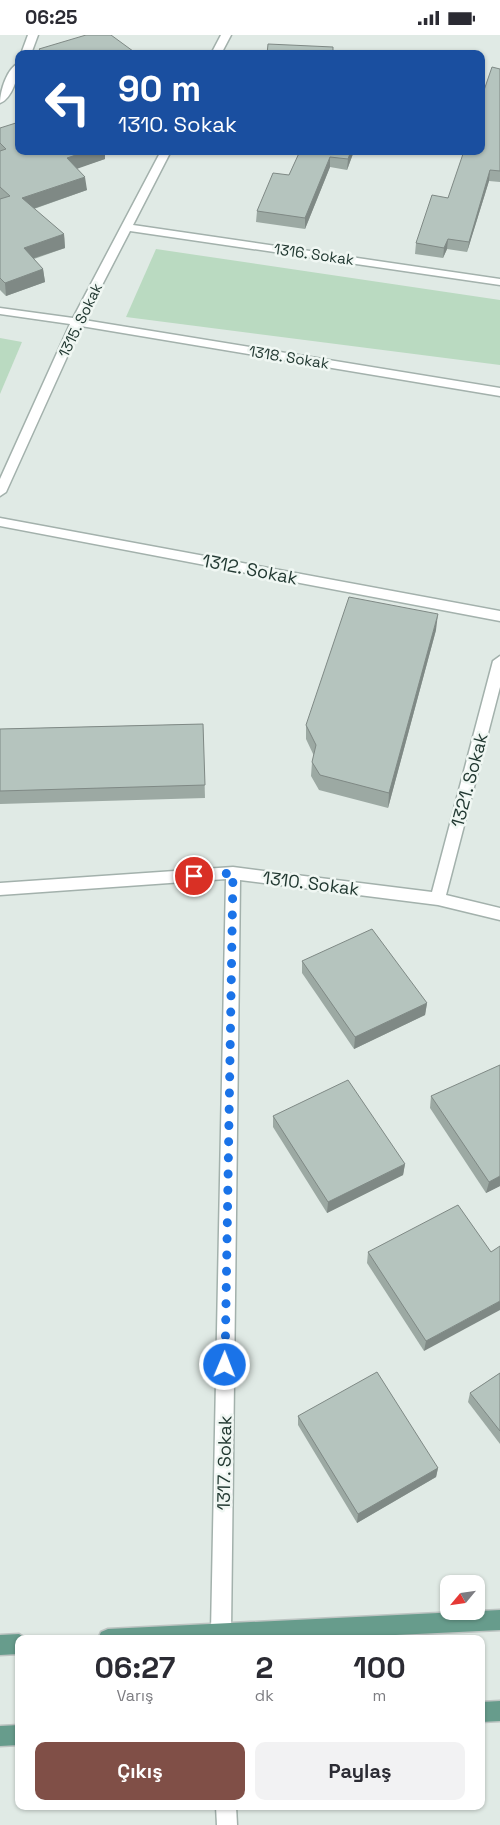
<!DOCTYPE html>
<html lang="tr">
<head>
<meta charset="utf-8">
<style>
  body { margin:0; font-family:"Space Grotesk",sans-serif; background:#f2f2f3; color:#2b2b33; height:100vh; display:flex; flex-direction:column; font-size:19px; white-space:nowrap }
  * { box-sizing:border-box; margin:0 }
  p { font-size:16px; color:#7c7c81 }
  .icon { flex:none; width:28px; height:28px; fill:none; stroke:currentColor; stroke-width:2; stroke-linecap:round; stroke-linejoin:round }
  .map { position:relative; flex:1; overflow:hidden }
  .drawer { position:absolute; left:15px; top:1600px; width:470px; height:175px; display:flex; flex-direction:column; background:#fff; border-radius:10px; box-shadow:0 1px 4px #0004 }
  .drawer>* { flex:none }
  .hud { position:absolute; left:15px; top:15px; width:470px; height:105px; border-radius:10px; box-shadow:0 1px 4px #0004; background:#1a4fa0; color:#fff; overflow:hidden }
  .needle { width:32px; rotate:241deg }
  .fabs { position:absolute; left:440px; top:1540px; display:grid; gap:10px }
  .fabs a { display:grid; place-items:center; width:45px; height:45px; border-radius:10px; background:#fff; box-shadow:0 1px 4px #0004; font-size:25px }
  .pin { position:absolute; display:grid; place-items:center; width:42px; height:42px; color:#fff; margin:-21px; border:2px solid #fff; border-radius:50%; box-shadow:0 1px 5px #0007 }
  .me { position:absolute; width:55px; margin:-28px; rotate:1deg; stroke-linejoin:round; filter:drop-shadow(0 0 4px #0008) }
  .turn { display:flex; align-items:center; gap:18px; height:105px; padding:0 20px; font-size:22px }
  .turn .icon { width:65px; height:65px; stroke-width:2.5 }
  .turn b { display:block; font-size:35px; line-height:42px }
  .eta { display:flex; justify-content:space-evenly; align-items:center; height:85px; text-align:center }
  .eta b { font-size:30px; font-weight:700; line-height:35px }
  .button { display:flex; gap:10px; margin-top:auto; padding:10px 20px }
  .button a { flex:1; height:58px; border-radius:10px; background:#804f47; color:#fff; font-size:20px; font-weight:700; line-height:58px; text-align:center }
  .button a+a { background:#f2f2f3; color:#2b2b33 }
  .status { display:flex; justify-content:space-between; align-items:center; height:35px; padding:0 25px; background:#fff; direction:ltr }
  .status svg { height:14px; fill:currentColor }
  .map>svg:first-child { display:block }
  .green { fill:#badac1 }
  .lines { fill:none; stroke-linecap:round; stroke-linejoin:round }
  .minor-casing { stroke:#a3b1ac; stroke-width:3 }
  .major-casing { stroke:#bdc4c2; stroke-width:3 }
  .minor { fill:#fff; fill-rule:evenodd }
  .major { fill:#679c8c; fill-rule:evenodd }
  .wall { fill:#9ca9a3 }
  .shaded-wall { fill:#7f8985 }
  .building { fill:#b5c4be; stroke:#7f8985 }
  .route { stroke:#1a73e8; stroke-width:9; stroke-dasharray:0 16.2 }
  .labels { text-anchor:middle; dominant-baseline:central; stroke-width:5; stroke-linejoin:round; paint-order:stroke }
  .far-street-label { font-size:15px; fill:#223932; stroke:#f0f7f3 }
  .street-label { font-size:18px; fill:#223932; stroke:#f0f7f3 }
</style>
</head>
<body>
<div class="status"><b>06:25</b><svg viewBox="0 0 49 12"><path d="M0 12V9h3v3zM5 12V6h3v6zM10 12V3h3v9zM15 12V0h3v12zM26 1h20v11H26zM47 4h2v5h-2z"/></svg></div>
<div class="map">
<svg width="500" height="1790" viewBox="0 0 500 1790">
  <rect width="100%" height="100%" fill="#e0eae5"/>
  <g class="green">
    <path d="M156,214L500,265V330L126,282Z"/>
    <path d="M0,303L22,307L0,359Z"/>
  </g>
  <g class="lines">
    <g class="minor-casing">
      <g id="minor">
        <path d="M28,0H38L31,19H21Z"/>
        <path d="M221,0H231L221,19H211Z"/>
        <path d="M19,28C19,40 12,64 0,68C0,56 7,33 19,28Z"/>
        <path d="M161,116H171L133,190L500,244V250L130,196L84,285L500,353V361L81,291L6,457L0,461V444L70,289L0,279V273L73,283Z"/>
        <path d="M0,483L500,576V586L0,491Z"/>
        <path d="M500,621V652L446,860L500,873V885L438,870L240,845L231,1597L228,1604H214L211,1597L226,844L0,860V848L233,832L432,857L493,626Z"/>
        <path d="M216,1771H236L237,1790H217Z"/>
      </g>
    </g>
    <g class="major-casing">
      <g id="major">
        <path d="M500,1575V1595L312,1604H98L101,1597L108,1594Z"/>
        <path d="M19,1599L27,1604H19V1619L0,1620V1600Z"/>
        <path d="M500,1666V1686L481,1687V1667Z"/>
        <path d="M19,1690V1710L0,1711V1691Z"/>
      </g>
    </g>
    <use href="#minor" class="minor"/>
    <use href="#major" class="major"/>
  </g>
  <g class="wall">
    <path d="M500,34V147L489,146L467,217L447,214L443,223L415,219L416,208L448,163Z"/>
    <path d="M0,93L105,124L77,133L87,155L34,174L64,199L65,213L34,224L43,234L45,247L6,261L0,255Z"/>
    <path d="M300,116H354L347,135L330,132L305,194L256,187L257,176L289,140Z"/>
    <path d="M436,595L388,773L319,755L311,741L312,727L314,721L306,704V690Z"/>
    <path d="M203,689L205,763L0,769V694Z"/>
    <path d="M302,926L427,968L425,980L354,1014L302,938Z"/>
    <path d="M431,1061L500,1151L486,1158L430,1073Z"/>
    <path d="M273,1081L405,1129L403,1140L327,1178L273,1092Z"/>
    <path d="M368,1217H491L424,1316L367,1228Z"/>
    <path d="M500,1338V1409L468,1367L470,1358Z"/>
    <path d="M298,1381L438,1433L436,1442L357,1488L298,1390Z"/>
  </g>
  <g class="shaded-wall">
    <path d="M87,116H105V124L68,137L67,123Z"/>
    <path d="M351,116H354L347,135L348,124Z"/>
    <path d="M330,122V132L305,194V183Z"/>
    <path d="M490,135L489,146L467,217L469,207Z"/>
    <path d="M85,142L87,155L24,177L22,163Z"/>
    <path d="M64,199L65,213L25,226L24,213Z"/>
    <path d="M448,204L447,214L443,223L444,213Z"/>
    <path d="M43,234L45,247L6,261L5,248Z"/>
    <path d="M438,579L436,595L388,773L389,758Z"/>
    <path d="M427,968L425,980L354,1014L355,1002Z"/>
    <path d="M405,1129L403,1140L327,1178L328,1167Z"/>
    <path d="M500,1141V1151L486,1158L489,1147Z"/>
    <path d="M500,1266V1275L424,1316L426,1306Z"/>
    <path d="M438,1433L436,1442L357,1488L358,1479Z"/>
  </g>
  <g class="building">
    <path d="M86,0H111L137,19H43L39,14Z"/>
    <path d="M268,9L333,12V19H267Z"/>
    <path d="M492,32L500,34V136L490,135L469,207L448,204L444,213L416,208L432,160L448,163L464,116H481V64Z"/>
    <path d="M19,87V116H87L67,123L85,142L22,163L64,199L24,213L43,234L5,248L0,243V164L10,161L0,152V116L6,114L0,108V93Z"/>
    <path d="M300,116H351L348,124L330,122L305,183L257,176L273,138L289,140Z"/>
    <path d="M349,562L438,579L389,758L320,740L312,727L316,710L306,690Z"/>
    <path d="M203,689L205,750L0,756V694Z"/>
    <path d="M372,894L427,968L355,1002L302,926Z"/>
    <path d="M500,1030V1141L489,1147L431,1061Z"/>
    <path d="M348,1045L405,1129L328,1167L273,1081Z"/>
    <path d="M458,1170L491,1217L500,1211V1266L426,1306L368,1217Z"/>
    <path d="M377,1337L438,1433L358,1479L298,1381Z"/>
    <path d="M500,1338V1396L470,1358Z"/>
  </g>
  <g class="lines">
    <path class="route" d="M194,841L233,838L225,1330"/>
  </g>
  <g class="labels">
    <g class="far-street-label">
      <text transform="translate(314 219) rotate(8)">1316. Sokak</text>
      <text transform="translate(80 285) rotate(-64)">1315. Sokak</text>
      <text transform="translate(289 322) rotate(9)">1318. Sokak</text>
    </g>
    <g class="street-label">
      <text transform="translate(250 534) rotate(11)">1312. Sokak</text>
      <text transform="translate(469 745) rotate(-75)">1321. Sokak</text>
      <text transform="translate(311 848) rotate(7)">1310. Sokak</text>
      <text transform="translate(224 1428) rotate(-89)">1317. Sokak</text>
    </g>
  </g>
</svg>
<div class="fabs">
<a><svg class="needle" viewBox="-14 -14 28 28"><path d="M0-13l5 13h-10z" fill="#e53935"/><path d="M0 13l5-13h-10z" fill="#7c7c81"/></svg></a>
</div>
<div class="pin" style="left:194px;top:841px;background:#d93025"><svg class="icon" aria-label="arrive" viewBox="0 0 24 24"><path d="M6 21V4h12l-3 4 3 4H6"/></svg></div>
<svg class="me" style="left:225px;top:1330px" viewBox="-20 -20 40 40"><circle r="17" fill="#1a73e8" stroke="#fff" stroke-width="3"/><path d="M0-11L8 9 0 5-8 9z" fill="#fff"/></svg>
<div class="hud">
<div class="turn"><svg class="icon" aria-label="left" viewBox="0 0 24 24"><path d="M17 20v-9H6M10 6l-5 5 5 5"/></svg><div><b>90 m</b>1310. Sokak</div></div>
</div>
<section class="drawer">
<div class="eta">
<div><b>06:27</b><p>Varış</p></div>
<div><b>2</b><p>dk</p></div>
<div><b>100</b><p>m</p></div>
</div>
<div class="button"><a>Çıkış</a><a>Paylaş</a></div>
</section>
</div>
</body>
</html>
